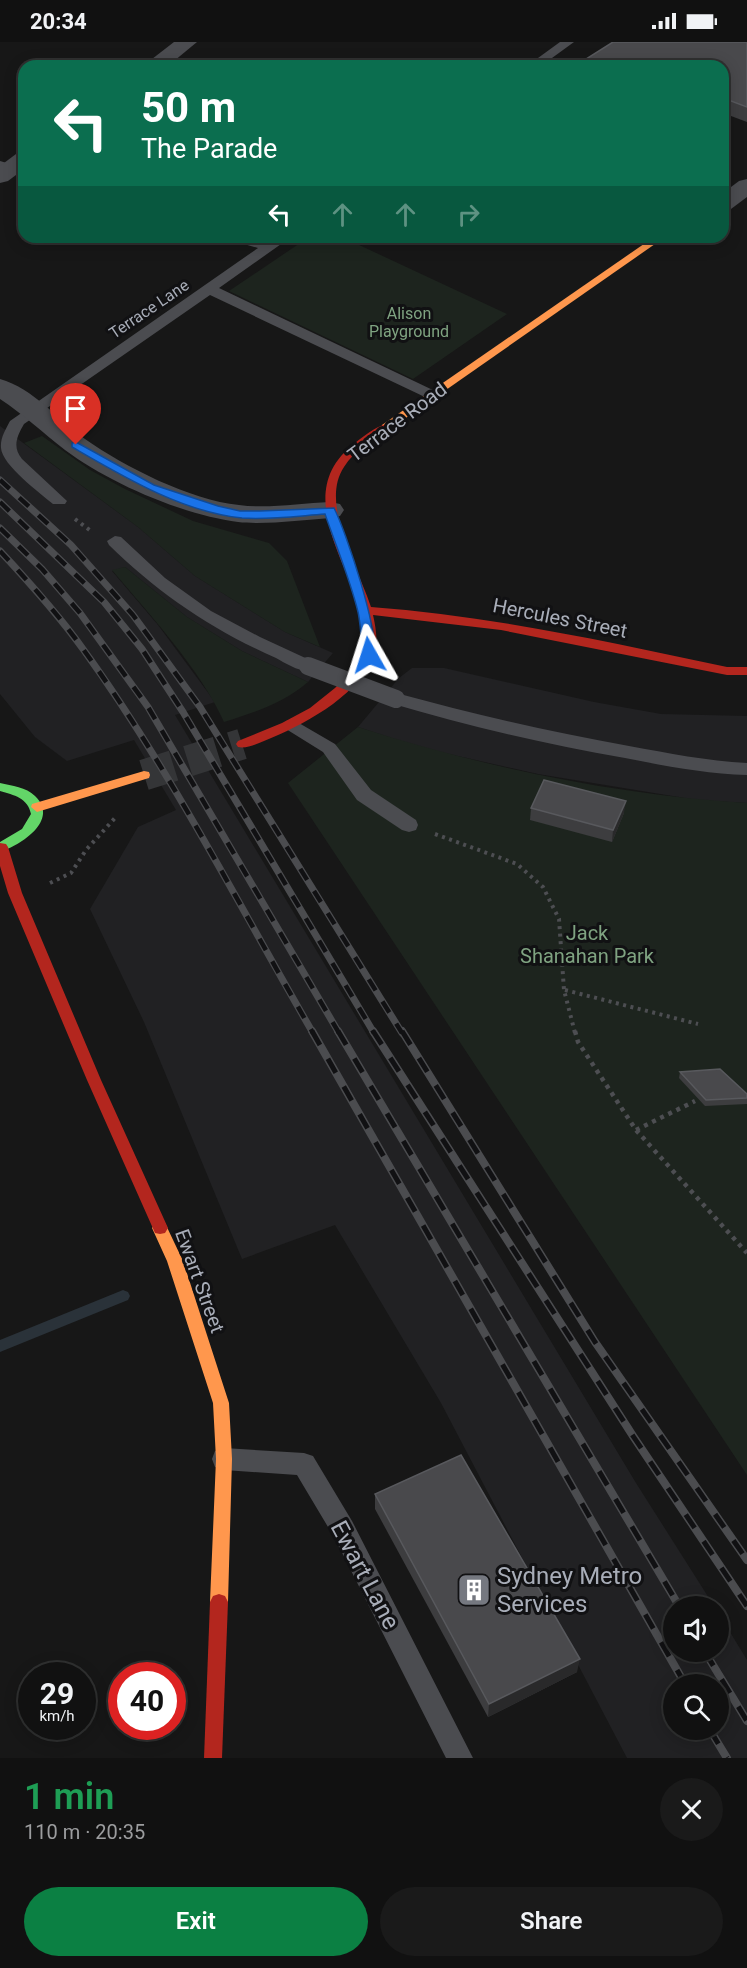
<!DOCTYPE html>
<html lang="en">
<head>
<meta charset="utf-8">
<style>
  body { margin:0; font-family:Roboto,sans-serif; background:#1a1a1a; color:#f1f3f6; height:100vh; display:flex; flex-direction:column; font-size:22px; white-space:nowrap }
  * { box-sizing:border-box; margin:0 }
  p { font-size:20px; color:#9c9d9f }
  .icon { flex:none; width:33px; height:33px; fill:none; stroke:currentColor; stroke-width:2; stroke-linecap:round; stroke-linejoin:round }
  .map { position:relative; height:1716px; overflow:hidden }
  .side { display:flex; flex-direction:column; background:#111; flex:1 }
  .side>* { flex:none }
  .guide { position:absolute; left:18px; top:18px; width:711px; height:183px; border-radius:18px; box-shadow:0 3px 15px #0003,0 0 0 2px #303131; background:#0b6e4f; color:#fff; overflow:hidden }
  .tools { position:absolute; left:663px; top:1554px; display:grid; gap:12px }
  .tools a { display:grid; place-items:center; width:66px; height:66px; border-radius:50%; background:#111; box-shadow:0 3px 15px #0003,0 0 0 2px #303131; font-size:30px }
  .speed { position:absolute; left:18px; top:1620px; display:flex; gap:12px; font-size:30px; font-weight:700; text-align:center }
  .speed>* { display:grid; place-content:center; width:78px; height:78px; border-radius:50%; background:#111; box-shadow:0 3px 15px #0003,0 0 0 2px #303131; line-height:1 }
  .speed small { font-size:15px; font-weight:400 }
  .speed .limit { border:9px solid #d22; background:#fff; color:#111 }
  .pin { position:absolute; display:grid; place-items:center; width:51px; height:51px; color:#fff; margin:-62px -26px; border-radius:50% 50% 50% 0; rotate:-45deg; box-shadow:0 0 6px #0007 }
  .pin .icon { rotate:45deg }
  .me { position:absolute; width:66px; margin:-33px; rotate:354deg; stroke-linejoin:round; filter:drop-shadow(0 0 4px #0008) }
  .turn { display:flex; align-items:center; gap:21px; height:126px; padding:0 24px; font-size:27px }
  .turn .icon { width:78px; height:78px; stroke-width:2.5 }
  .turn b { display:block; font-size:42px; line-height:51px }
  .lanes { display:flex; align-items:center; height:57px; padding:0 24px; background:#0003; justify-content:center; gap:30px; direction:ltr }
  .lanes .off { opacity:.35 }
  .round { display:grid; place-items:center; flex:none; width:63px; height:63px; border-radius:32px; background:#1a1a1a }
  .head { display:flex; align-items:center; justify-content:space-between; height:102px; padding:0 24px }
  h1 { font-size:36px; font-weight:600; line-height:45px; color:#1e9e55 }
  .button { display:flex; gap:12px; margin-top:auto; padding:12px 24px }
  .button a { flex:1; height:69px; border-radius:36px; background:#0b8043; color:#fff; font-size:24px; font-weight:600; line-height:69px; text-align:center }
  .button a+a { background:#1a1a1a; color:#f1f3f6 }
  .status { display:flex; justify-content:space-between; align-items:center; height:42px; padding:0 30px; background:#111; direction:ltr }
  .status svg { height:16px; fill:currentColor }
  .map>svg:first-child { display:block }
  .built { fill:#212123; fill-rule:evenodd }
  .green { fill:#1d241e }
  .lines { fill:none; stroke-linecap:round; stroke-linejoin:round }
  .stream { fill:#2a3239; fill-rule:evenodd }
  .secondary-tunnel { stroke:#343537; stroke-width:31; stroke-dasharray:31 15; stroke-linecap:butt }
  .path-far1 { stroke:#4d4e52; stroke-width:4; stroke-dasharray:3 4.5; stroke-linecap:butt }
  .path { stroke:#4d4e52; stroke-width:4.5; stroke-dasharray:4 5; stroke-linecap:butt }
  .lane { fill:#4b4c50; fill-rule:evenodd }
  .street { fill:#4b4c50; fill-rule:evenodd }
  .fast { fill:#63d668; fill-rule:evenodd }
  .slow { fill:#ff974d; fill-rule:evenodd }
  .jam { fill:#b3261e; fill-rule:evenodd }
  .rail-far1-casing { stroke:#4b4c4f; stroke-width:7 }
  .rail-casing { stroke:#4b4c4f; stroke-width:8 }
  .rail-far1 { stroke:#111113; stroke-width:4.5; stroke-dasharray:13; stroke-linecap:butt }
  .rail { stroke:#111113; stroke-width:5; stroke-dasharray:16; stroke-linecap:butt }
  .lane-bridge { stroke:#4b4c50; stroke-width:18 }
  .wall { fill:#3d3d3f }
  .shaded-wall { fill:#29292a }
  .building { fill:#49494c; stroke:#58595d; stroke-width:1.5 }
  .route { fill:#1a73e8; stroke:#114b97; stroke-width:1.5 }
  .labels { text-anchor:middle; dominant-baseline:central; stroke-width:6; stroke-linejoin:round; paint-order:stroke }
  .far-street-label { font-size:16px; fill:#a8adb8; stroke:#111113 }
  .far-park-label { font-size:16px; fill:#7fa381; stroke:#111113 }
  .street-label { font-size:20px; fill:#a8adb8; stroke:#111113 }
  .park-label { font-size:20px; fill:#7fa381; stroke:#111113 }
  .near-street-label { font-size:24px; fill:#a8adb8; stroke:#111113 }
  .near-poi-label { font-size:24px; fill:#a8adb8; stroke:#111113; text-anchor:start }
</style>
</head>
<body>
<div class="status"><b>20:34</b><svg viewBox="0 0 49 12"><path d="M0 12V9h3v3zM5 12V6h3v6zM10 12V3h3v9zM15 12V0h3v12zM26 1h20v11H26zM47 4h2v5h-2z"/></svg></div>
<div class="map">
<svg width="747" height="1716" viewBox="0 0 747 1716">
  <rect width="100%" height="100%" fill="#171717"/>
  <g class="built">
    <path d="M0,384L138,485L195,534L285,590L333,611L308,640L242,609L187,575L125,525L112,529L158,583L215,660L175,673L636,1441L714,1564H674V1610H718L719,1572L747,1618V1716H627L441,1361L335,1183L242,1217L144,980L90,867L138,785L176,768L134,698L67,719L35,695L0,652ZM674,1642H718V1688H674Z"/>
    <path d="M412,626H444L594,660L661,672L747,674V761L697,758L538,732L422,706L358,685L399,636Z"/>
  </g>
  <g class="green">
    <path d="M309,195H342L507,272L413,337L229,249Z"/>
    <path d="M42,394L90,428L125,447L193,479L269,501L287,519L320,605L285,590L195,534L138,485L24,401Z"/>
    <path d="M125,525L187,575L242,609L308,640C284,661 255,670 224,680C201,628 149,572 112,528Z"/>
    <path d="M358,685C483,725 616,753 747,761V1433L288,741Z"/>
  </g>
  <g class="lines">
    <path class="stream" d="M123,1248L128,1250L130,1254L128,1258L0,1310V1298Z"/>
    <path class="secondary-tunnel" d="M144,733L242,702"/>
    <g class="path-far1">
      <path d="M75,477L91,489"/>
      <path d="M435,792L517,822L543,845L559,877L564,948L575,991"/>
      <path d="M50,841L71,831L86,808L115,776"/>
      <path d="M565,948L698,982"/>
    </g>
    <g class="path">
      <path d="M575,989L578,1000L636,1088L747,1211"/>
      <path d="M636,1088L695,1059"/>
    </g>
    <g class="lane">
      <path d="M560,0H574L541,24H527Z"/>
      <path d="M0,119L24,126V134L0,127Z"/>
      <path d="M228,195H250L267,200L275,195H291L219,246L437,350L440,353L437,356H427L210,253L24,382C17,394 12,405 22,417L67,459L65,462H53C40,451 2,423 1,406C0,396 6,387 10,379L258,206L230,198Z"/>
      <path d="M115,494L121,495L165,536L211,569L260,595L314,620L317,624L314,628C302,632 287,622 276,616C212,588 158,551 109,503L107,499Z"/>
      <path d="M396,651C473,672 550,690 629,704C668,711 707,719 747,721V733C706,732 666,724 625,716C546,702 467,684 390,661L387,657L390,653Z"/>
      <path d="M292,677L335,702L371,748L416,778L418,783L416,788L409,790L402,788L357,758L323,710L286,687L283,683L286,679Z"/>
      <path d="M224,1406L304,1411L313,1414L352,1479L473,1716H446L334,1495L297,1433L224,1428L215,1425L212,1417L215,1409Z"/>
    </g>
    <g class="street">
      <path d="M174,0H197L168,24H143Z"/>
      <path d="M24,110V127L8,139L0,141V124L16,112Z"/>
      <path d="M747,137V155L731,167L723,169V151L739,139Z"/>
      <path d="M0,337C33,346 58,378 85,397C125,425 190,458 239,463C268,467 301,461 330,460L340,462L344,468L340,474L330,476C303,478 264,483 238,480C183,473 109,441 65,408C43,391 23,372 0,357Z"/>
    </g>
    <path class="fast" d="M0,741C12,744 26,745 35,754C60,778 21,803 0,810V800L22,787L31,772C28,756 14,753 0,749Z"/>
    <g class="slow">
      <path d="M654,195H665L390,387H382V383Z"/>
      <path d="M144,729L149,730L150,733L149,736L37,770L31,765L32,762Z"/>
      <path d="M160,1180L165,1181L183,1219L229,1361L232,1417L228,1560L225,1566L219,1568L213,1566L210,1560L216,1417L213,1361L167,1219L152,1186L155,1181Z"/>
    </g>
    <g class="jam">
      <path d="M386,382L390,383V387C374,398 354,408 344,425C319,462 359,527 371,565C491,574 609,600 727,625H747V633H727L501,588L373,573C376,586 379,604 373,618C354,656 302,684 264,699C256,702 246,707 238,705L236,702L238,699L282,681L310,666L335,646L353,628L360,619L364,607L362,580L360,571L357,568L359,565C342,510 295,447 355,401C364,394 375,385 386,382Z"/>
      <path d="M0,801L6,802L8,805L22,851L101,1038L168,1186L165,1191L160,1192L155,1191L87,1038L8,851L0,824Z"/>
      <path d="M219,1552L225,1554L228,1560L222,1716H204L210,1560L213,1554Z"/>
    </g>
    <g class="rail-far1-casing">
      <g id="rail-far1">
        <path d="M0,438L71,503L133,573L200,665L402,991"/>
        <path d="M0,460L104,560L142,607L183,670L374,991"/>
        <path d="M0,486L42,527L80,571L148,665L339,991"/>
        <path d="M0,509C29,540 58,572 83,607C170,727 238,862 313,991"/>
      </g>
    </g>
    <g class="rail-casing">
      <g id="rail">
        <path d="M312,989L685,1642"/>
        <path d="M338,989L679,1564"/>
        <path d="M373,989L633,1394L747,1564"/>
        <path d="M402,989L595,1300L747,1518"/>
        <path d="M705,1610L747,1679"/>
        <path d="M710,1688L727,1716"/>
      </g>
    </g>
    <use href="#rail-far1" class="rail-far1"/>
    <use href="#rail" class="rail"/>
    <path class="lane-bridge" d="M308,624L396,657"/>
  </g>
  <g class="wall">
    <path d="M747,0V80L723,71V24H575Z"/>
    <path d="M531,766L624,771L612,800L530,778Z"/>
    <path d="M680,1030L747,1056V1062L705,1064L679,1036Z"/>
    <path d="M375,1452L577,1630L488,1675L375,1467Z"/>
  </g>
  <g class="shaded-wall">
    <path d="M626,759L624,771L612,800L613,788Z"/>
    <path d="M580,1617L577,1630L488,1675L489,1662Z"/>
  </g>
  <g class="building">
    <path d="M613,0H747V65L723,56V24H643L635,21L629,24H575Z"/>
    <path d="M544,738L626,759L613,788L531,766Z"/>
    <path d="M720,1027L747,1052V1056L706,1058L680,1030Z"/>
    <path d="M461,1413L580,1617L489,1662L375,1452Z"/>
  </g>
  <path class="route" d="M76,400L154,443L218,464L240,469H260L334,466C345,487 382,596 373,616H365C361,607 361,582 358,570C350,537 336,504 325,472C298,474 269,478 242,476C182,470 124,435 72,405V401Z"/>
  <defs>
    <g id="building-square" transform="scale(1.725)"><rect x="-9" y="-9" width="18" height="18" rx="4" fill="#757880" stroke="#111113"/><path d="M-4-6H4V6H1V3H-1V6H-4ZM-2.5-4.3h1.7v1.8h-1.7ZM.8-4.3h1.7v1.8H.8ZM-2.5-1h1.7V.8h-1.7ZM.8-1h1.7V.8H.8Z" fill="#fff"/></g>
  </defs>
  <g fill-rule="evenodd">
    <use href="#building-square" x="474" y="1548"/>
  </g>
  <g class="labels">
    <g class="far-street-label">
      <text transform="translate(149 267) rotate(-34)">Terrace Lane</text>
    </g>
    <g class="far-park-label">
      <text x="409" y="271">Alison<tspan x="409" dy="18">Playground</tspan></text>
    </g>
    <g class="street-label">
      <text transform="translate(397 380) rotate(-37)">Terrace Road</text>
      <text transform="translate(560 576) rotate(11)">Hercules Street</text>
      <text transform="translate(200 1239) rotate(70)">Ewart Street</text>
    </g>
    <g class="park-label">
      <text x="587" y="891">Jack<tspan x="587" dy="23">Shanahan Park</tspan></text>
    </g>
    <g class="near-street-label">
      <text transform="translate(365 1533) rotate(62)">Ewart Lane</text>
    </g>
    <g class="near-poi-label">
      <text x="497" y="1534">Sydney Metro<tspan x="497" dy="28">Services</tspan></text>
    </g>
  </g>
</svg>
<div class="tools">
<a><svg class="icon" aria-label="sound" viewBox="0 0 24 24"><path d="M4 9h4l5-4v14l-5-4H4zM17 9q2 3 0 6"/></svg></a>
<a><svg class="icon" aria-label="search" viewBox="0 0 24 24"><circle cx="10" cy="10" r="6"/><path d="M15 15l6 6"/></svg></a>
</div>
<div class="speed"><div>29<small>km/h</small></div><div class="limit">40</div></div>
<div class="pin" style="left:76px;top:403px;background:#d93025"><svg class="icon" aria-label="arrive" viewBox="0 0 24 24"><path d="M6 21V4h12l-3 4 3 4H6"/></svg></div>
<svg class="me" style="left:369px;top:613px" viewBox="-20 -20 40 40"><path d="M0-17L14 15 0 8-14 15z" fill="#1a73e8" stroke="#fff" stroke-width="4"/></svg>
<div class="guide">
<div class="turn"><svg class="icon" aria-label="left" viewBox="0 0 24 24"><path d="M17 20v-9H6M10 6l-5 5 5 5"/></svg><div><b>50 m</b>The Parade</div></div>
<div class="lanes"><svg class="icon" aria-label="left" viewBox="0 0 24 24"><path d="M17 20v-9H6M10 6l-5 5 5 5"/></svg><svg class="icon off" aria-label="ahead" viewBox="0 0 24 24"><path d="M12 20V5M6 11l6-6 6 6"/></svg><svg class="icon off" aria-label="ahead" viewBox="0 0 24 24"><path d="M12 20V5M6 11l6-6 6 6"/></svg><svg class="icon off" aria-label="right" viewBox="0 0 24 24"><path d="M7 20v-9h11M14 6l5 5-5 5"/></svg></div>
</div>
</div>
<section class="side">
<div class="head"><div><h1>1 min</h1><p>110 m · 20:35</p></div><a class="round"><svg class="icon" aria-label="close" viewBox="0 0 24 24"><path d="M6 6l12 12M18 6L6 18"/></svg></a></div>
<div class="button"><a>Exit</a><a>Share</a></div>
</section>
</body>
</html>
